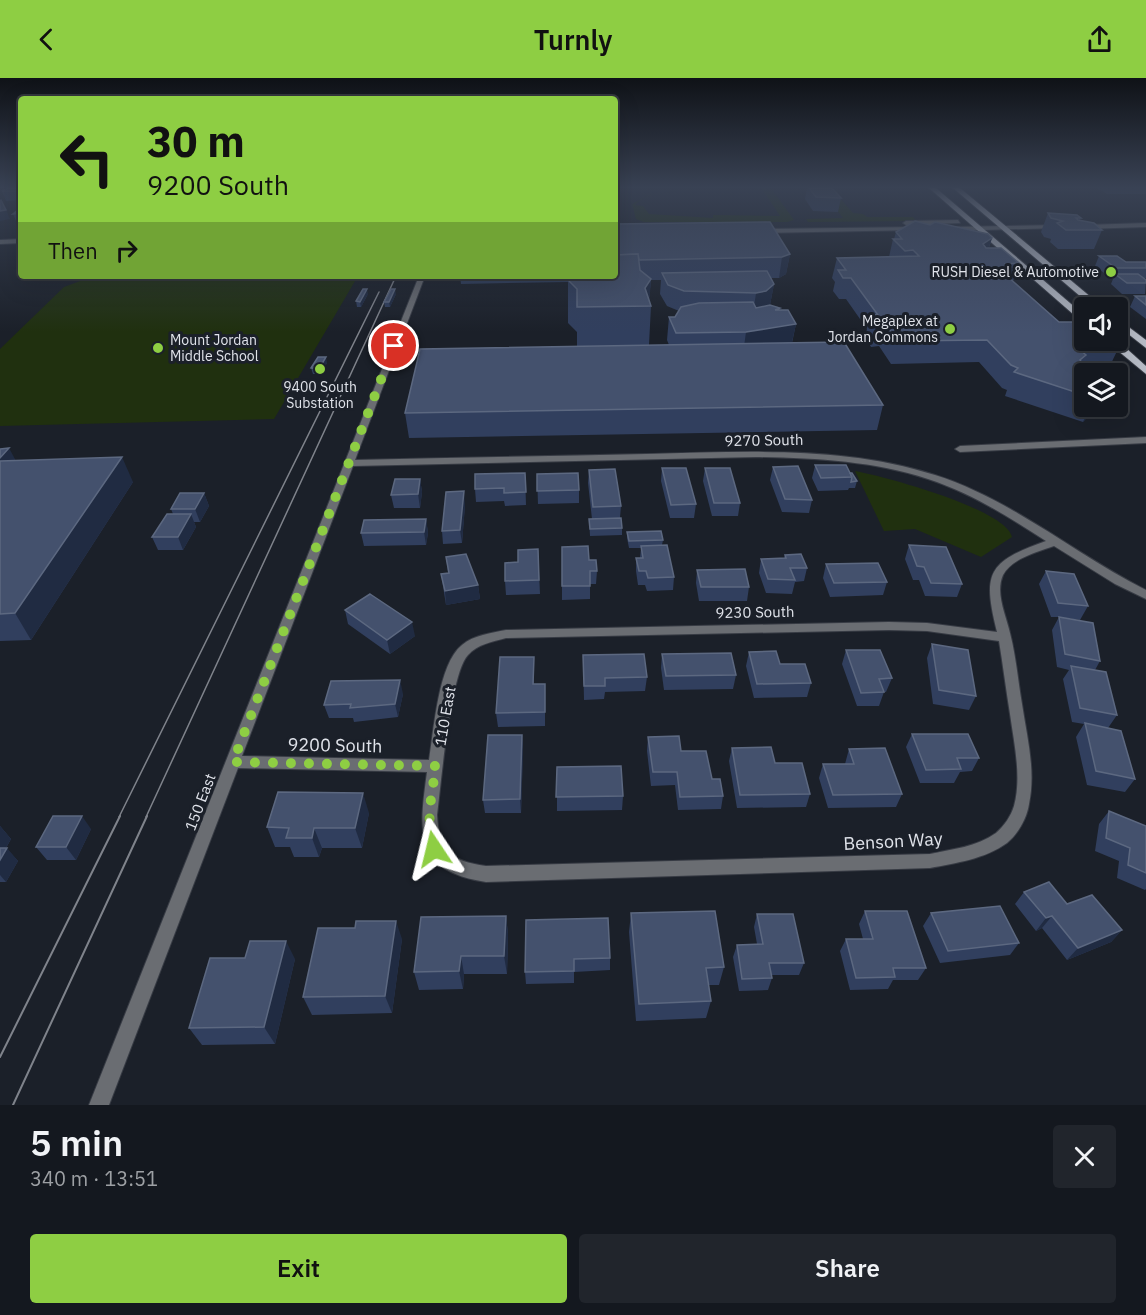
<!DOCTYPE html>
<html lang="en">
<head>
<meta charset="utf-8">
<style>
  body { margin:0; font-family:"IBM Plex Sans",sans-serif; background:#21252c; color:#f1f3f6; height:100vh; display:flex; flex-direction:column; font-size:22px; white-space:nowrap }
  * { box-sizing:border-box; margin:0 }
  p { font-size:20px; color:#9da0a4 }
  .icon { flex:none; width:33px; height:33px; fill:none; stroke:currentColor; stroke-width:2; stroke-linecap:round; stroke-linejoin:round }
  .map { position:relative; height:1027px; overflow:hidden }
  .drawer { display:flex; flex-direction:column; background:#14181f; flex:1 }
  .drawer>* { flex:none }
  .top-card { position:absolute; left:18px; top:18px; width:600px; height:183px; border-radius:6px; box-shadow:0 6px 24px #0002,0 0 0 2px #33373d; background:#8ece43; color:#111; overflow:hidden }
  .fabs { position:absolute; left:1074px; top:219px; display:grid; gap:12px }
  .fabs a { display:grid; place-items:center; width:54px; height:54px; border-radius:6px; background:#14181f; box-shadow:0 6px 24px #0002,0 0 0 2px #33373d; font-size:30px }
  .pin { position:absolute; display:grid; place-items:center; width:51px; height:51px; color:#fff; margin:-26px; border:3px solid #fff; border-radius:50%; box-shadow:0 2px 6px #0007 }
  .me { position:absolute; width:66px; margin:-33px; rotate:350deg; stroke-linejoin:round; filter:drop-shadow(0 0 4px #0008) }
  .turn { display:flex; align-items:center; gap:21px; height:126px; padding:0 30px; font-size:27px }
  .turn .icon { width:78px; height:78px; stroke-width:2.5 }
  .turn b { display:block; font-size:42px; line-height:51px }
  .then { display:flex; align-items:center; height:57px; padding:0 30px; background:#0003; gap:12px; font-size:22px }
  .round { display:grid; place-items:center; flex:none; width:63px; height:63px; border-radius:6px; background:#21252c }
  .head { display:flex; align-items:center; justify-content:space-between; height:102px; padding:0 30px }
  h1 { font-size:36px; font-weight:600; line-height:45px }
  .primary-button { display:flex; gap:12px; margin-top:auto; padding:12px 30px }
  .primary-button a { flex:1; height:69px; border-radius:6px; background:#8ece43; color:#111; font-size:24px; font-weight:600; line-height:69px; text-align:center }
  .primary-button a+a { background:#21252c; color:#f1f3f6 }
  header { display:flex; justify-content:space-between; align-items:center; height:78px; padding:0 30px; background:#8ece43; color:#111; font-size:27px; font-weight:600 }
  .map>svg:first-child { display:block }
  .green { fill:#20300f }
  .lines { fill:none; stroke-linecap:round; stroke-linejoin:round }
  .minor-casing { stroke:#373b44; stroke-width:2 }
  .tertiary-casing { stroke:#373b44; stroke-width:2 }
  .primary-casing { stroke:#373b44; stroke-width:2 }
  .minor { fill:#6a6d72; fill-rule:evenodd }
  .tertiary { fill:#6a6d72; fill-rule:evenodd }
  .primary { fill:#b7bcc6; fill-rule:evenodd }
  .tram-far1 { stroke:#7f838b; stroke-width:1.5 }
  .tram { stroke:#7f838b; stroke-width:2 }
  .wall { fill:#313f5e; fill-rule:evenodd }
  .shaded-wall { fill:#202b42 }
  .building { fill:#44516d; stroke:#5c6880; stroke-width:1.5 }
  .route { stroke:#8ece43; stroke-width:10; stroke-dasharray:0 18 }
  .poi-dot { fill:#8ece43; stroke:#1b2029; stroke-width:2 }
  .labels { text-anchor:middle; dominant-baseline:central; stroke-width:6; stroke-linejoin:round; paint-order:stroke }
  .far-poi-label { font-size:14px; fill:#e0e3ea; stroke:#1b2029; text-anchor:end }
  .street-label { font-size:15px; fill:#e0e3ea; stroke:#1b2029 }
  .near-street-label { font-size:18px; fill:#e0e3ea; stroke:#1b2029 }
</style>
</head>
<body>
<header><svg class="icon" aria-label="back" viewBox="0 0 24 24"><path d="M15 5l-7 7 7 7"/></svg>Turnly<svg class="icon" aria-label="share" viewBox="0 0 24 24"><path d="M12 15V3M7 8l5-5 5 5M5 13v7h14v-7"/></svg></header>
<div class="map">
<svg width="1146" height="1027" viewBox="0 0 1146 1027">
  <rect width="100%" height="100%" fill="#1b2029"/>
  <g class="green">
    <path d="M700,110C681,114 647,112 635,127L643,128L649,136L713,140V137L780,138L762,111L752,110H771L794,142L787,144H644L636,141L632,126L649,117Z"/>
    <path d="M831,110L853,135L863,136L867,139H913L916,143L808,144L806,141L843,140L828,121Z"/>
    <path d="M88,198H358L274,341L0,348V271L64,209L83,202Z"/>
    <path d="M855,393C883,398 1006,431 1012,459L981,479L915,451L884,453Z"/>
  </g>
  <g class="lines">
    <g class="minor-casing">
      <g id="minor">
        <path d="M419,198H425L355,382C452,380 549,378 646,376C743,374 842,367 935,397C1011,421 1075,476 1146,512V521L1115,506L1054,468C1038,474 1012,480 1003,497C995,515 1006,537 1010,555C1016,578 1018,603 1022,626C1027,659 1036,693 1029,726C1027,740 1018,756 1007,765C985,781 956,785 930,790L486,804C413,793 419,754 427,694L238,690L109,1027H89ZM756,379C814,380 873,383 928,401C971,415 1009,439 1046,463C988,484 982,494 997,554L927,545L889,544L506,552C491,555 474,557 462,567C438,586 434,652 429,682L242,678L353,388ZM889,552L927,553L999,563C1003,587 1006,612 1010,636C1014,665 1022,699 1014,728C1011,738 1004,748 996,755C976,769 953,771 930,776L486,788C450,783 439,773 437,737C441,707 450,596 468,577C478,566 492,564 506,560Z"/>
        <path d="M1146,359V365L960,374L955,371L960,368Z"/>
      </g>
    </g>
    <g class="tertiary-casing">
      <g id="tertiary">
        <path d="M958,142L960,145L906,147L903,145L906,143Z"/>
        <path d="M1146,145V149L1084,151L1081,149L1084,147Z"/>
        <path d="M1057,147L1059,150L949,153L946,151L949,149Z"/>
        <path d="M917,149L919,152L760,155L757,153L760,151Z"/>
        <path d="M21,161V165L0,166V162Z"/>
      </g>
    </g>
    <g class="primary-casing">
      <g id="primary">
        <path d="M929,110H936L1084,237V244L1081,243Z"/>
        <path d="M953,110H960L1104,230H1094Z"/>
        <path d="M1118,241L1146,262V270L1118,248Z"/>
        <path d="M1105,262H1117L1146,288V296Z"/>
      </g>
    </g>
    <use href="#minor" class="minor"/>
    <use href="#tertiary" class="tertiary"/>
    <use href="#primary" class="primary"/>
    <g class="tram-far1">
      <path d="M119,739L379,214"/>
      <path d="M146,739L396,198"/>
    </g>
    <g class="tram">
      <path d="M0,979L120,738"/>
      <path d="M13,1027L147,738"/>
    </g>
  </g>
  <g class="wall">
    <path d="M21,110V122L6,123L2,113Z"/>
    <path d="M807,110H832L841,120L838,134L813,133L805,121Z"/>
    <path d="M1097,110H1146V116H1107Z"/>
    <path d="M21,131V145H17L13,136Z"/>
    <path d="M1048,135L1081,140L1080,142L1102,152L1094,171H1058L1050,164L1051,161L1044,159L1041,154Z"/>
    <path d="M615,146L790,176L786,196L779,200H771L774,206L770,227L780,232L796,246L792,265L883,327L877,352L409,360L405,335L577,269V254L568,245V204L461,206L460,198H615ZM651,202H661L660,216L667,228L679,233L675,239H669L667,262L669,267H649L651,228L649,222Z"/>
    <path d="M896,154L992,160L989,170L1019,185L1013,203L1059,244L1118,271L1107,294L1084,296V328H1097L1083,344L1005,318L1007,312L1002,310L979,284L891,286L879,268L871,269L865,259L867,251L846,221H839L833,213L835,204L832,200L837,180L889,179L893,161H894Z"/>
    <path d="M1099,178L1126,184H1146V200H1144L1146,202L1145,216H1122L1111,206L1113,201H1112L1095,188Z"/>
    <path d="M368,216L361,229H357L356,223Z"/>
    <path d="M396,216L390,229H385L384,224Z"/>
    <path d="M1135,218H1146V241L1130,229Z"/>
    <path d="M327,285L320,296H313L311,290Z"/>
    <path d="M0,371L15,382L133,404L31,562L0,563Z"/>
    <path d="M815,388L850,395L857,403L855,410H849L848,412L818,413L812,400Z"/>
    <path d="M773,389L812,422L809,435L782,434L770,402Z"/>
    <path d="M662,390L696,426L694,440H670L661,403Z"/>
    <path d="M705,390L740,425L738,438H712L703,403Z"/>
    <path d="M589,392L621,428L620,440L622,450V457L590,458L589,441H592L588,405Z"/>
    <path d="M525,395L526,427L505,428L504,423L476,424L475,411Z"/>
    <path d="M537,396L579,412V425L538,426Z"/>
    <path d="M420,401L422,414L420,430H394L391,417Z"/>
    <path d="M204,415L209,428L200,444H194L196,449L183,472H158L152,459L173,436L171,431Z"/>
    <path d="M465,427L462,465L443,466L442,453Z"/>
    <path d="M426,441L428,455L426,467L364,468L361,455Z"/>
    <path d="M627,454L663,462L662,467L674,499L673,512L647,513L645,507H638L636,493V480H640L641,470H629L627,460Z"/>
    <path d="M909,467L962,506L957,519L925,518L919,502H913L905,481Z"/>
    <path d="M562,469L589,482L597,493L596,506H590V521L562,522Z"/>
    <path d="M538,471L540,516L506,517L505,503L518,484Z"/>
    <path d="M785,477L807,490L804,503L795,504L792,516L766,515L759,495L761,481L784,480Z"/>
    <path d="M446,479L478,507L480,521L446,527L441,496L448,495Z"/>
    <path d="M826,486L887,504L883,517L830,519L823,500Z"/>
    <path d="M697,492L749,509L747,523H699L696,505Z"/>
    <path d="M1046,493L1088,528L1080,542L1066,540L1100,583L1095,592L1117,637L1108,650L1135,701L1125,714L1087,707L1076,659L1084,646L1072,644L1063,601L1069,592L1057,589L1052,552L1059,539H1051L1039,506Z"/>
    <path d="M345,532L415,558L390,576L348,546Z"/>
    <path d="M932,566L976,618L969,632L933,626L927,580Z"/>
    <path d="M846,572L892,600L886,614H884L879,628H857L842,586Z"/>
    <path d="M749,574L780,586L811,605L807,619L754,620L746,588Z"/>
    <path d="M662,576L736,597L733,611L664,612L661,590Z"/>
    <path d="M583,577L647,599L645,613L605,614L604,621L584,622Z"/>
    <path d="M534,579V606H545V648L498,649L496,635Z"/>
    <path d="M403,616L398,639L354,644L353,640H329L324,627Z"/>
    <path d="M912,656L979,680L972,693L960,694L954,705H920L906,669Z"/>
    <path d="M522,657L523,671L521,735H485L483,722Z"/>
    <path d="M648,659L681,673L712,701L723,718L721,731L678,732L675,707L651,708L647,673Z"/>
    <path d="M732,670L775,685L810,716L806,729L737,730L729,683Z"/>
    <path d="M849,671L902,716L896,729L828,730L819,700L823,686H845Z"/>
    <path d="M557,689L623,718L622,732L557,733Z"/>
    <path d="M1109,733L1146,748V811L1145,812L1117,800L1119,783L1095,773L1099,746Z"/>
    <path d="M369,735L362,770H322L319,779H294L290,769H275L267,749Z"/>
    <path d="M0,748L11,761L6,770L18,783L6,804H0Z"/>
    <path d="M91,751L76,782H47L36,769Z"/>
    <path d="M1024,814L1067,826L1122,852L1111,864L1067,882L1042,850L1036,853L1015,826Z"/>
    <path d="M865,833L926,890L918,902H893L888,911L850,912L840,873L846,861H863L859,846Z"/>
    <path d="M631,835L724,889L719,907H709L711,923L706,940L636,943L629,854Z"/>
    <path d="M931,835L1019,865L1010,877L940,885L923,848Z"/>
    <path d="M757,836L804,885L799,897H771L772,900L768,912L739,913L733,879L737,867L757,866L754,849Z"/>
    <path d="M506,838L508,856L507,896H464L463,911L419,912L414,894Z"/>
    <path d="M526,842L610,880V892L574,894V905L526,906L525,894Z"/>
    <path d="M402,861L392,935L312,937L303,919Z"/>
    <path d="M295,881L275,966L202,967L189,950Z"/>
  </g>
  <g class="shaded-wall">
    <path d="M21,111V120L18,113Z"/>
    <path d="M6,132L10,141L0,143V133Z"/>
    <path d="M992,160L985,180L983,166Z"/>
    <path d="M790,176L786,196L779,200L782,179Z"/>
    <path d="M651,201L649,228L645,210Z"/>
    <path d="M774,206L770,227L753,236L756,215Z"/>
    <path d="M367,211L368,216L361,229L360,224Z"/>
    <path d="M395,211L396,216L390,229L389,224Z"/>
    <path d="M780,230L777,249L796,246L791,268L743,276L746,254L775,232Z"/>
    <path d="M326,279L327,285L320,296L319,291Z"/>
    <path d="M1090,328H1097L1083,344Z"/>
    <path d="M9,370L23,396L0,386V380Z"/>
    <path d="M122,379L133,404L31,562L15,535Z"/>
    <path d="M420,401L422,414L420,430L418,416Z"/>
    <path d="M464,413L465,427L462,465L460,452Z"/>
    <path d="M204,415L209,428L200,444L195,431Z"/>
    <path d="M191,436L196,449L183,472L178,459Z"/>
    <path d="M426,441L428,455L426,467L424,454Z"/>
    <path d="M478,507L480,521L446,527L445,513Z"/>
    <path d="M412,544L415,558L390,576L387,562Z"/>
    <path d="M400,602L403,616L398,639L395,626Z"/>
    <path d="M522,657L523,671L521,735L520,721Z"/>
    <path d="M363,715L369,735L362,770L355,750Z"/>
    <path d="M82,738L91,751L76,782L66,769Z"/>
    <path d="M0,748L11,761L0,780Z"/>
    <path d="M314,750L322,770L319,779L312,760Z"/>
    <path d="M7,770L18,783L6,804L0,797V782Z"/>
    <path d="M506,838L508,856L507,896L504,878Z"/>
    <path d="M1052,838L1042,850L1036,853L1046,840Z"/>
    <path d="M396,843L402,861L392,935L385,918Z"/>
    <path d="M1122,852L1111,864L1067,882L1078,870Z"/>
    <path d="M286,863L295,881L275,966L264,949Z"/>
    <path d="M461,878L464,896L463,911L459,893Z"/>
  </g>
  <g class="building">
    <path d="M8,110H21V111L18,113H2Z"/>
    <path d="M809,110H832L841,120L816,119Z"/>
    <path d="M1,122L6,132L0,133V123Z"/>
    <path d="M19,131H21V135L13,136Z"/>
    <path d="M1048,135L1077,137L1081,140H1076L1078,142L1094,145L1102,152H1066L1057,145L1063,143L1051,140Z"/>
    <path d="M915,143L930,147L935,144L988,156L992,160L983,166L986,170H1001L1019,185L1006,186L1011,189L998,190L1059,244H1084V262H1110L1118,271L1080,272L1086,277L1080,282L1082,285L1111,296H1084V317L1014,294L1018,290L1011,287L987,262L898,263L885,246H877L870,237H878L851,200H843L838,192H846L837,180L919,178L913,172L905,173L893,161H902L896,154Z"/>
    <path d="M770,144L790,176L782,179L639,182L638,176L615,177V146Z"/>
    <path d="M638,176L640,192L651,201L645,210L651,228L577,229V211L568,202L571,198H615V177Z"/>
    <path d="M1099,178H1117L1126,184H1146V190H1116Z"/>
    <path d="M767,193L774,206L766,213L756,215L684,213L668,207L662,195Z"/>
    <path d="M1115,196H1138L1146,202V205H1127Z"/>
    <path d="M363,211H367L360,224L356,223Z"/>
    <path d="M391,211H395L389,224H384Z"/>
    <path d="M1135,218H1146V227Z"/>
    <path d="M753,224L756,230L770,227L780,230L775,232H788L796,246L746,254L676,255L669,239H675L681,229L699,225Z"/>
    <path d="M844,264L883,327L405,335L420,271Z"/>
    <path d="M318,279H326L319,291L311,290Z"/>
    <path d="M9,370L0,380V371Z"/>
    <path d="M122,379L15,535L0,536V383Z"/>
    <path d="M815,387H846L852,399L821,400Z"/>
    <path d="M798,388L812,422L785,421L773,389Z"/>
    <path d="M662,390H686L696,426L671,427Z"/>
    <path d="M705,390H730L740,425H714Z"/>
    <path d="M615,391L621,428L593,429L589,392Z"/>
    <path d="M525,395L526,414L504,415V410L475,411V396Z"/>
    <path d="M578,395L579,412L537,413V396Z"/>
    <path d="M850,395H852L857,403L851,404L852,399Z"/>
    <path d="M395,401H420L418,416L391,417Z"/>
    <path d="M464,413L460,452L442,453L446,414Z"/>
    <path d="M180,415H204L195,431H171Z"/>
    <path d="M167,436H191L178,459H152Z"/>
    <path d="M621,440L622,450L590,451L589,441Z"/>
    <path d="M426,441L424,454L361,455L364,442Z"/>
    <path d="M661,453L663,462L629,463L627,454Z"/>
    <path d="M667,467L674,499L648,500L646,493H639L636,480H643L641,468Z"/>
    <path d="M909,467L946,469L962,506L931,505L924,489L917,488Z"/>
    <path d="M588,468L589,482H596L597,493H590V508H562V469Z"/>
    <path d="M538,471L539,502L505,503V485L518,484V472Z"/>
    <path d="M466,476L478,507L445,513L441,496L449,495L446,479Z"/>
    <path d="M801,476L807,490H790L795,502L768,501L761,481L786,480L785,477Z"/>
    <path d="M878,485L887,504L834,505L826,486Z"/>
    <path d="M745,491L749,509H701L697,492Z"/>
    <path d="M1046,493L1074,496L1088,528L1058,525Z"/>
    <path d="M370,516L412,544L387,562L345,532Z"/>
    <path d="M1059,539L1093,545L1100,583L1065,576Z"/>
    <path d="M932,566L968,572L976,618L939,612Z"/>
    <path d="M846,572H880L892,600L879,601L884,614L861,615Z"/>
    <path d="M776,573L780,586H805L811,605L757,606L749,574Z"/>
    <path d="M731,575L736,597L666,598L662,576Z"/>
    <path d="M644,576L647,599L605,600V608H584L583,577Z"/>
    <path d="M500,579H534L533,606H545V634L496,635Z"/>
    <path d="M1071,588L1106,594L1117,637L1080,630Z"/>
    <path d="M400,602L395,626L350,630L351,626L324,627L331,603Z"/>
    <path d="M1085,645L1121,653L1135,701L1096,693Z"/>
    <path d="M912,656H968L979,680H957L961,691L926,692Z"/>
    <path d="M488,657H522L520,721L483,722Z"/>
    <path d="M679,658L681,673H706L712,701H720L723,718L680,719L677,694H653L648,659Z"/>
    <path d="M771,669L775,685H802L810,716L740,717L732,670Z"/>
    <path d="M885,670L902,716L833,717L823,686H854L849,671Z"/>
    <path d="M621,688L623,718L556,719L557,689Z"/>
    <path d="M278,714L363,715L355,750H314L312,760H286L289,750L267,749Z"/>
    <path d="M1109,733L1146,748V795L1128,787L1130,770L1106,760Z"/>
    <path d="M53,738H82L66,769H36Z"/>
    <path d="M0,770H7L0,782Z"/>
    <path d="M1049,804L1067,826L1092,817L1122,852L1078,870L1052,838L1046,840L1024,814Z"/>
    <path d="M1000,828L1019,865L948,873L931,835Z"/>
    <path d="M715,833L724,889L706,890L711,923L639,926L631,835Z"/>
    <path d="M865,833H907L926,890H893L895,899L856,900L846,861H873Z"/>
    <path d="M757,836H793L804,885H769L772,900L742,901L737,867L763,866Z"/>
    <path d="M506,838L504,878H461L459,893L414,894L421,839Z"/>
    <path d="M608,840L610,880L574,881V893L525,894L526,842Z"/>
    <path d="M356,843H396L385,918L303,919L318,850H355Z"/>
    <path d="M250,863H286L264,949L189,950L210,880H245Z"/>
  </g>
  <linearGradient id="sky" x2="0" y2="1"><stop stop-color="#0f1217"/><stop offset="0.43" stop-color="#394254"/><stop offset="1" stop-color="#394254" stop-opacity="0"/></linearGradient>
  <rect width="1146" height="254" fill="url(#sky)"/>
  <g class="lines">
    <path class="route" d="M394,268L233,684L436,688C432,716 425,743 434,771"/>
  </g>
  <g class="poi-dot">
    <circle cx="1111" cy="194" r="6"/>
    <circle cx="950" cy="251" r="6"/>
    <circle cx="158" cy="270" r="6"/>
    <circle cx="320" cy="291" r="6"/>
  </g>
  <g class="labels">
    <g class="far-poi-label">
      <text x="1099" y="194">RUSH Diesel &amp; Automotive</text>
      <text x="938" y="243">Megaplex at<tspan x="938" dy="16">Jordan Commons</tspan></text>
      <text x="170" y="262" text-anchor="start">Mount Jordan<tspan x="170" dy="16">Middle School</tspan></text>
      <text x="320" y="309" text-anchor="middle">9400 South<tspan x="320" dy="16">Substation</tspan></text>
    </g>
    <g class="street-label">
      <text transform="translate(764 362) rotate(-1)">9270 South</text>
      <text transform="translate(755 534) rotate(-1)">9230 South</text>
      <text transform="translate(445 638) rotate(-80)">110 East</text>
      <text transform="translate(200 724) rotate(-69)">150 East</text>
    </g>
    <g class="near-street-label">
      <text transform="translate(335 667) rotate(1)">9200 South</text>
      <text transform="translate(893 763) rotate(-3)">Benson Way</text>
    </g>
  </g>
</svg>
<div class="fabs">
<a><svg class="icon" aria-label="sound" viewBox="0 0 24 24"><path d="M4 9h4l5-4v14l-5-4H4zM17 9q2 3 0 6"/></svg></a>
<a><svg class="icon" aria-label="layers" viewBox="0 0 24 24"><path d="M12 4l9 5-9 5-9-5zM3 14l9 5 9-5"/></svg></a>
</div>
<div class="pin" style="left:394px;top:268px;background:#d93025"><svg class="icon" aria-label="arrive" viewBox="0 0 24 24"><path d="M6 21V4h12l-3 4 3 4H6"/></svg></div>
<svg class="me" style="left:434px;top:771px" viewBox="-20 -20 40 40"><path d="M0-17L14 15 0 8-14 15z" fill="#8ece43" stroke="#fff" stroke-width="4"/></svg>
<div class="top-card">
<div class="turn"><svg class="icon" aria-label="left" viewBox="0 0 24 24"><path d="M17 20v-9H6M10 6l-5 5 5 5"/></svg><div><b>30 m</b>9200 South</div></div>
<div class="then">Then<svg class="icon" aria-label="right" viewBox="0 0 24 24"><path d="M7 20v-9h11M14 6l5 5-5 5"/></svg></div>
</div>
</div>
<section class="drawer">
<div class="head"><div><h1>5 min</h1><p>340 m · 13:51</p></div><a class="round"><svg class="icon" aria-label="close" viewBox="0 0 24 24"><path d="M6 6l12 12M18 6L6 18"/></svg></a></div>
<div class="primary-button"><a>Exit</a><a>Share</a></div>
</section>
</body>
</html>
